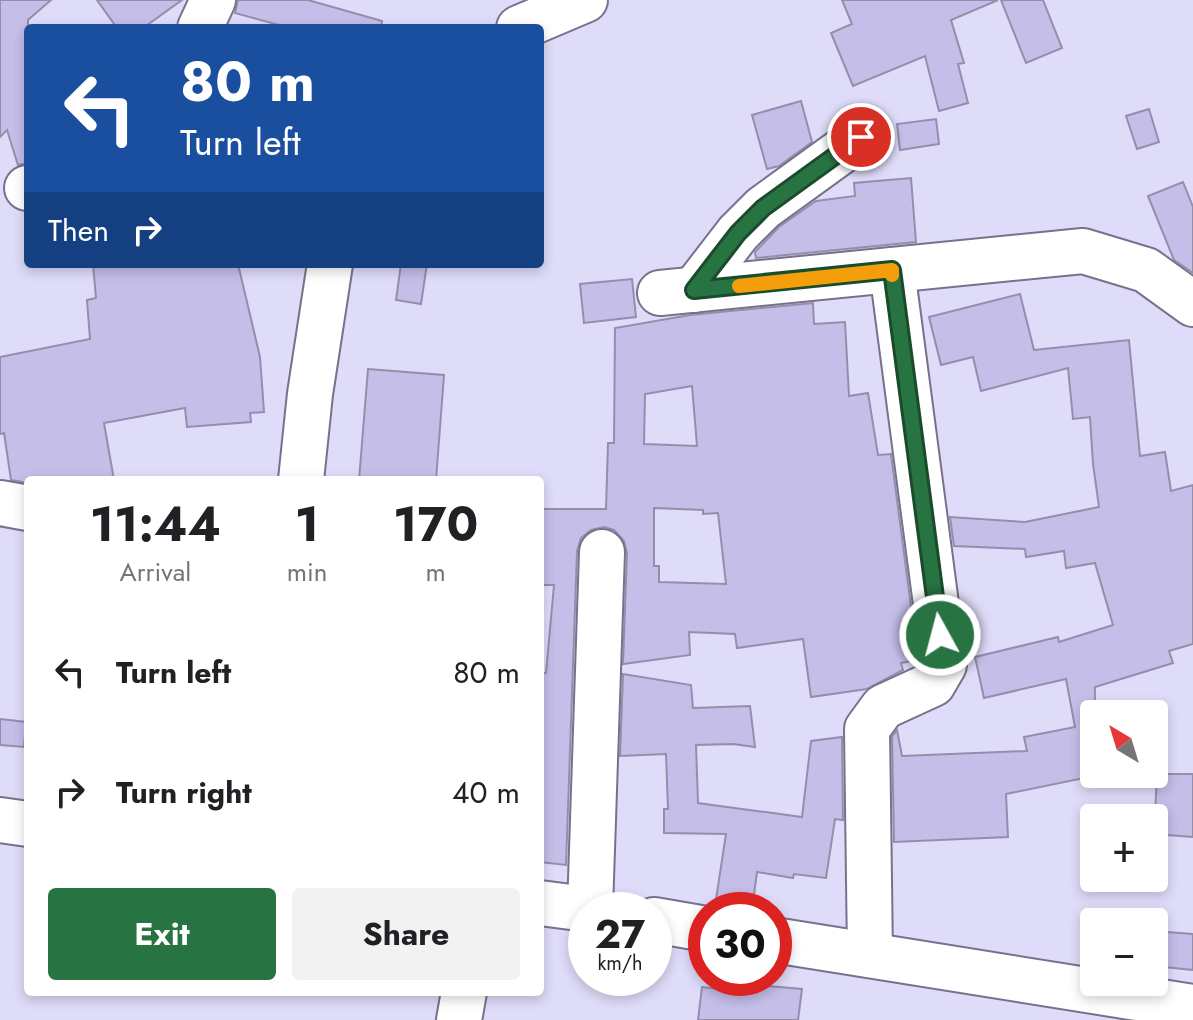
<!DOCTYPE html>
<html lang="en">
<head>
<meta charset="utf-8">
<style>
  body { margin:0; font-family:Jost,sans-serif; background:#f2f2f2; color:#202124; height:100vh; display:flex; flex-direction:column; font-size:30px; white-space:nowrap }
  * { box-sizing:border-box; margin:0 }
  p { font-size:26px; color:#757577 }
  .icon { flex:none; width:44px; height:44px; fill:none; stroke:currentColor; stroke-width:2; stroke-linecap:round; stroke-linejoin:round }
  .map { position:relative; flex:1; overflow:hidden }
  .panel { position:absolute; left:24px; top:476px; width:520px; height:520px; display:flex; flex-direction:column; background:#fff; border-radius:8px; box-shadow:0 4px 12px #0003 }
  .panel>* { flex:none }
  .banner { position:absolute; left:24px; top:24px; width:520px; height:244px; border-radius:8px; box-shadow:0 4px 12px #0003; background:#1a4fa0; color:#fff; overflow:hidden }
  .needle { width:52px; rotate:322deg }
  .fabs { position:absolute; left:1080px; top:700px; display:grid; gap:16px }
  .fabs a { display:grid; place-items:center; width:88px; height:88px; border-radius:8px; background:#fff; box-shadow:0 4px 12px #0003; font-size:40px }
  .speed { position:absolute; left:568px; top:892px; display:flex; gap:16px; font-size:40px; font-weight:700; text-align:center }
  .speed>* { display:grid; place-content:center; width:104px; height:104px; border-radius:50%; background:#fff; box-shadow:0 4px 12px #0003; line-height:1 }
  .speed small { font-size:20px; font-weight:400 }
  .speed .limit { border:12px solid #d22; background:#fff; color:#111 }
  .pin { position:absolute; display:grid; place-items:center; width:68px; height:68px; color:#fff; margin:-34px; border:4px solid #fff; border-radius:50%; box-shadow:0 2px 8px #0007 }
  .me { position:absolute; width:88px; margin:-44px; rotate:353deg; stroke-linejoin:round; filter:drop-shadow(0 0 6px #0008) }
  .turn { display:flex; align-items:center; gap:28px; height:168px; padding:0 24px; font-size:36px }
  .turn .icon { width:104px; height:104px; stroke-width:2.5 }
  .turn b { display:block; font-size:56px; line-height:68px }
  .then { display:flex; align-items:center; height:76px; padding:0 24px; background:#0003; gap:16px; font-size:30px }
  .eta { display:flex; justify-content:space-evenly; align-items:center; height:136px; text-align:center }
  .eta b { font-size:48px; font-weight:700; line-height:56px }
  .action { display:flex; gap:16px; margin-top:auto; padding:16px 24px }
  .action a { flex:1; height:92px; border-radius:8px; background:#287342; color:#fff; font-size:32px; font-weight:700; line-height:92px; text-align:center }
  .action a+a { background:#f2f2f2; color:#202124 }
  ul { padding:0; list-style:none }
  li { display:flex; align-items:center; gap:24px; height:120px; padding:0 24px }
  li div { flex:1 }
  li b { display:block; font-size:30px }
  li em { font-style:normal }
  .map>svg:first-child { display:block }
  .building { fill:#c4bee9; stroke:#938fab; stroke-width:2; fill-rule:evenodd }
  .lines { fill:none; stroke-linecap:round; stroke-linejoin:round }
  .minor-casing { stroke:#76728d; stroke-width:48 }
  .major-casing { stroke:#76728d; stroke-width:48 }
  .minor { stroke:#fff; stroke-width:44 }
  .major { stroke:#fff; stroke-width:44 }
  .route-casing { stroke:#1a4b2b; stroke-width:20 }
  .route { stroke:#287342; stroke-width:14 }
  .slow { stroke:#f59e0b; stroke-width:14 }
</style>
</head>
<body>
<div class="map">
<svg width="1193" height="1020" viewBox="0 0 1193 1020">
  <rect width="100%" height="100%" fill="#dfdcfa"/>
  <g class="building">
    <path d="M0,0H51L28,20V163L18,165L7,130L0,137Z"/>
    <path d="M97,0H182L143,28H117Z"/>
    <path d="M238,0H308L382,21L381,28H290L235,13Z"/>
    <path d="M842,0H998L951,20L964,63L958,64L968,103L939,111L925,56L853,86L831,33L852,24Z"/>
    <path d="M1001,0H1043L1062,48L1026,63Z"/>
    <path d="M801,101L812,142L779,166L767,169L752,115Z"/>
    <path d="M1149,109L1159,142L1137,149L1126,116Z"/>
    <path d="M936,119L939,144L900,150L897,124Z"/>
    <path d="M911,178L916,242L756,258L755,252L779,227L816,201L855,196L854,183Z"/>
    <path d="M1183,182L1193,207V273L1174,260L1148,196Z"/>
    <path d="M93,264H238L260,357L264,412L250,413L251,422L187,427L185,408L104,423L114,480H28V483L11,480L4,433L0,434V357L90,339L87,300L96,298Z"/>
    <path d="M401,264H427L421,304L396,300Z"/>
    <path d="M632,279L636,317L584,323L580,284Z"/>
    <path d="M1020,294L1034,350L1129,340L1140,456L1165,452L1171,491L1193,485V644L1169,651L1173,663L1095,687L1094,776L1006,794L1008,837L894,842L892,737L897,730L902,756L1027,751L1024,737L1075,727L1066,679L984,698L975,657L1058,637L1059,642L1113,625L1095,563L1066,568L1064,551L1026,557L1025,549L954,546L950,517L1025,522L1099,507L1093,464L1090,417L1073,419L1068,368L981,391L973,357L941,365L929,317Z"/>
    <path d="M813,303L814,324L845,322L849,396L868,393L878,455L891,454L918,660L901,663L903,670L867,689L811,697L803,639L737,648L735,634L689,632L690,655L623,664L627,553L624,541L614,530L604,527L591,530L581,538L577,551L566,865L540,862V673H546L554,585H540V509H606L608,443H614L615,328L690,315ZM692,386L697,446L644,444L645,394ZM654,508L703,510V514L718,513L726,584L659,582V566H654Z"/>
    <path d="M368,369L444,375L436,480H359Z"/>
    <path d="M623,674L691,685L693,708L750,706L755,747L733,744L696,745L698,803L802,817L811,741L842,737L843,820L835,819L826,878L794,874L793,878L757,872L752,910H729L715,906L726,834L664,833V809H668L666,754L620,756Z"/>
    <path d="M0,719L26,722L24,747L0,745Z"/>
    <path d="M1157,774H1193V837L1154,834Z"/>
    <path d="M1154,931L1193,934V970L1154,966Z"/>
    <path d="M746,984L802,989L798,1020H698L702,987L745,992Z"/>
  </g>
  <g class="lines">
    <g class="minor-casing">
      <g id="minor">
        <path d="M200,28L213,0"/>
        <path d="M519,28L585,0"/>
        <path d="M27,188H28"/>
        <path d="M694,290L738,233L763,208L861,137"/>
        <path d="M660,293L1083,251L1146,270L1193,304"/>
        <path d="M301,480L310,394L330,264"/>
        <path d="M0,503L28,508"/>
        <path d="M590,909L602,552"/>
        <path d="M870,955L867,729L883,707L933,684L944,665L892,270"/>
        <path d="M459,1020L464,992"/>
      </g>
    </g>
    <g class="major-casing">
      <g id="major">
        <path d="M0,820L28,824"/>
        <path d="M540,903L594,910"/>
        <path d="M654,920L706,929"/>
        <path d="M774,940L1193,1007"/>
      </g>
    </g>
    <use href="#minor" class="minor"/>
    <use href="#major" class="major"/>
  </g>
  <g class="lines">
    <g class="route-casing">
      <path id="route" d="M861,137L763,208L738,233L694,290L892,270L940,635"/>
    </g>
    <use href="#route" class="route"/>
    <path class="slow" d="M739,286L892,270V275"/>
  </g>
</svg>
<div class="fabs">
<a><svg class="needle" viewBox="-14 -14 28 28"><path d="M0-13l5 13h-10z" fill="#e53935"/><path d="M0 13l5-13h-10z" fill="#757577"/></svg></a>
<a>+</a>
<a>−</a>
</div>
<div class="speed"><div>27<small>km/h</small></div><div class="limit">30</div></div>
<div class="pin" style="left:861px;top:137px;background:#d93025"><svg class="icon" aria-label="arrive" viewBox="0 0 24 24"><path d="M6 21V4h12l-3 4 3 4H6"/></svg></div>
<svg class="me" style="left:940px;top:635px" viewBox="-20 -20 40 40"><circle r="17" fill="#287342" stroke="#fff" stroke-width="3"/><path d="M0-11L8 9 0 5-8 9z" fill="#fff"/></svg>
<div class="banner">
<div class="turn"><svg class="icon" aria-label="left" viewBox="0 0 24 24"><path d="M17 20v-9H6M10 6l-5 5 5 5"/></svg><div><b>80 m</b>Turn left</div></div>
<div class="then">Then<svg class="icon" aria-label="right" viewBox="0 0 24 24"><path d="M7 20v-9h11M14 6l5 5-5 5"/></svg></div>
</div>
<section class="panel">
<div class="eta">
<div><b>11:44</b><p>Arrival</p></div>
<div><b>1</b><p>min</p></div>
<div><b>170</b><p>m</p></div>
</div>
<ul>
<li><svg class="icon" aria-label="left" viewBox="0 0 24 24"><path d="M17 20v-9H6M10 6l-5 5 5 5"/></svg><div><b>Turn left</b></div><em>80 m</em></li>
<li><svg class="icon" aria-label="right" viewBox="0 0 24 24"><path d="M7 20v-9h11M14 6l5 5-5 5"/></svg><div><b>Turn right</b></div><em>40 m</em></li>
</ul>
<div class="action"><a>Exit</a><a>Share</a></div>
</section>
</div>
</body>
</html>
